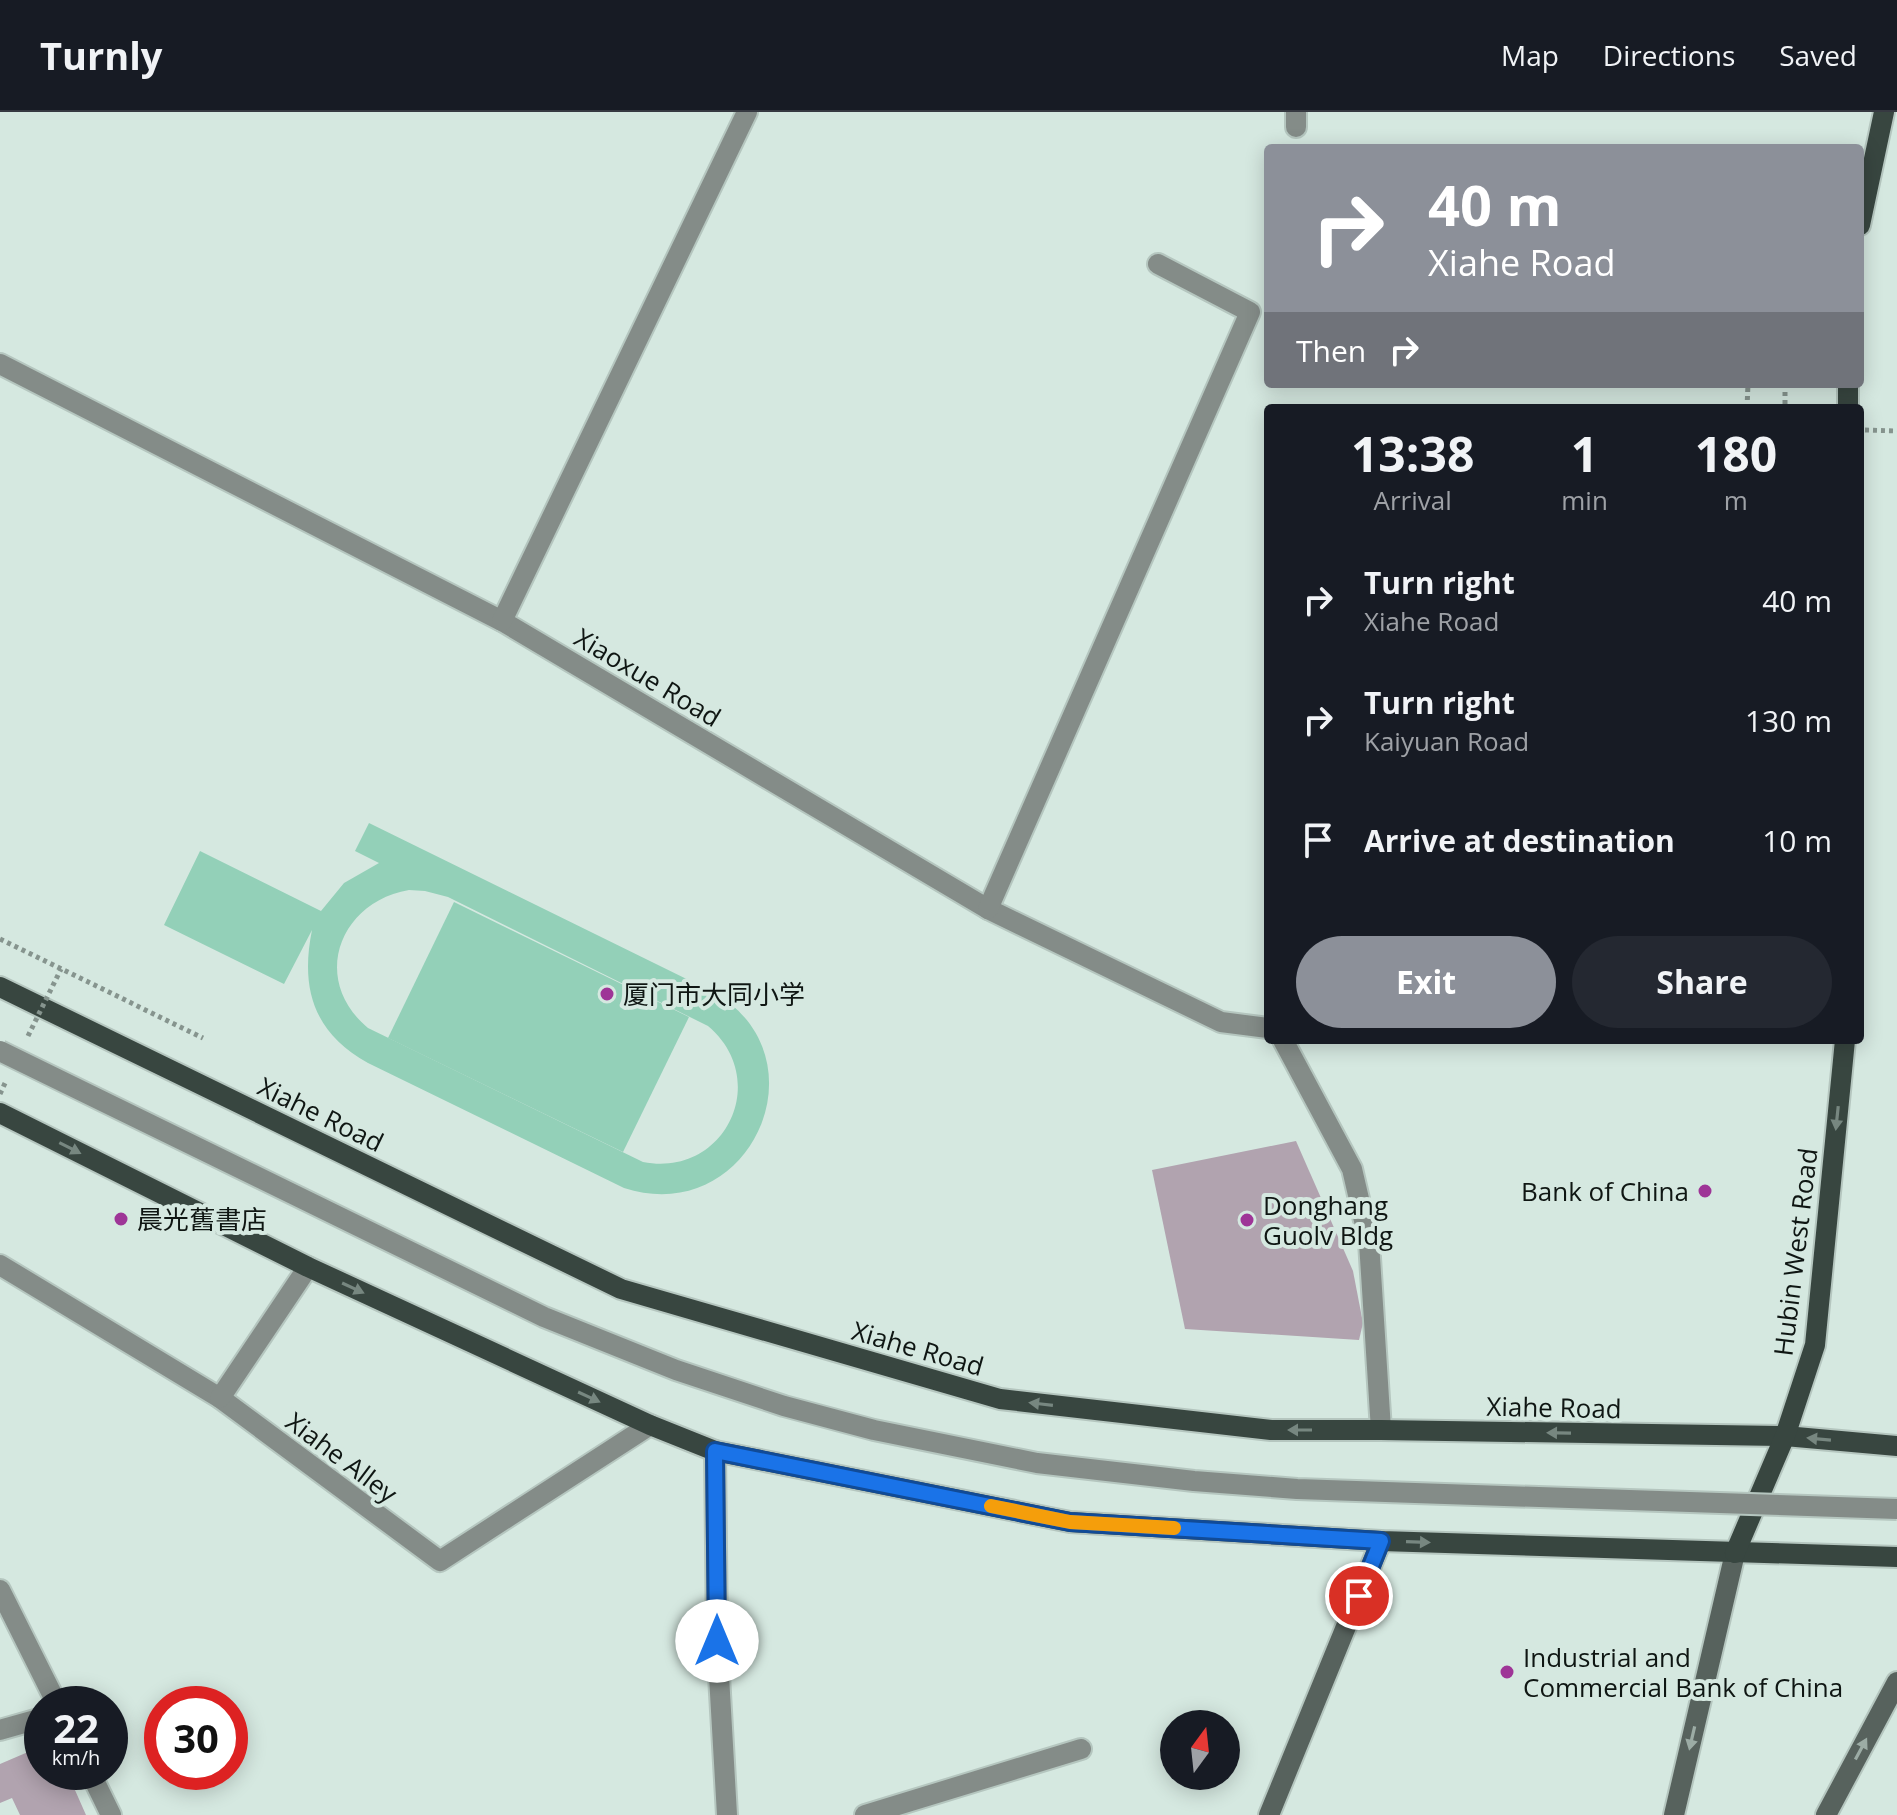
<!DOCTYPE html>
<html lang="en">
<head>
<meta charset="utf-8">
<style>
  body { margin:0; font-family:"Open Sans","Noto Sans SC",sans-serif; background:#242831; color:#f1f3f6; height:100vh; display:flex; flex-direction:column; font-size:30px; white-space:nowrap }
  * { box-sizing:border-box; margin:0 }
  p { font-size:26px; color:#9ea1a6 }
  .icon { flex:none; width:44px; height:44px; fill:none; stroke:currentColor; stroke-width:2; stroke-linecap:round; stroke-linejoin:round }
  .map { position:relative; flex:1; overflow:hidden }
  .side { position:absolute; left:1264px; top:292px; width:600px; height:640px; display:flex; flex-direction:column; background:#171b24; border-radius:8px; box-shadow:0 4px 20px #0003 }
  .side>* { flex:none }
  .top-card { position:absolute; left:1264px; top:32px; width:600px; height:244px; border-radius:8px; box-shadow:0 4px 20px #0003; background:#8c9099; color:#fff; overflow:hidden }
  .needle { width:52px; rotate:15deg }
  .tools { position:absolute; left:1160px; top:1598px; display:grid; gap:16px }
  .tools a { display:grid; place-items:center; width:80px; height:80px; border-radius:50%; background:#171b24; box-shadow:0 4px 20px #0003; font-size:40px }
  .speed { position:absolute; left:24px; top:1574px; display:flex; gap:16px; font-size:40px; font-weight:700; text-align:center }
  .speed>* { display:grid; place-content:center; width:104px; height:104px; border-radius:50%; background:#171b24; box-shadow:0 4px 20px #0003; line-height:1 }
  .speed small { font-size:20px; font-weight:400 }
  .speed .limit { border:12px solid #d22; background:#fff; color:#111 }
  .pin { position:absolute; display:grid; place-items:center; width:68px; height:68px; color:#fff; margin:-34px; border:4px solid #fff; border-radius:50%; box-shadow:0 2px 8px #0007 }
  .me { position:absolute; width:88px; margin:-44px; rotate:0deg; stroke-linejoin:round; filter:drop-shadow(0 0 6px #0008) }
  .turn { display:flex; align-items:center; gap:28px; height:168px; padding:0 32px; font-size:36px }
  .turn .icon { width:104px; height:104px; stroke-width:2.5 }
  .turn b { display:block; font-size:56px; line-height:68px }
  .then { display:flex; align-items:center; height:76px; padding:0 32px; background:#0003; gap:16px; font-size:30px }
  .eta { display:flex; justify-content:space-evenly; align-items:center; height:136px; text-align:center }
  .eta b { font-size:48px; font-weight:700; line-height:56px }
  .cta { display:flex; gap:16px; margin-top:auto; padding:16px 32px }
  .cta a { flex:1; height:92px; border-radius:48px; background:#8c9099; color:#fff; font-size:32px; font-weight:700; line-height:92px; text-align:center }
  .cta a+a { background:#242831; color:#f1f3f6 }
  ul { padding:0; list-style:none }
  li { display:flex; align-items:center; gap:24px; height:120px; padding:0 32px }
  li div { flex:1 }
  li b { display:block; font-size:30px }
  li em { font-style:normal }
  header { display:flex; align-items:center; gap:48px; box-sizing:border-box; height:112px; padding:0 40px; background:#171b24; border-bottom:2px solid #363941 }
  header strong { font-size:38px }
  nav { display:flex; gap:44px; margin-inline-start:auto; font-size:28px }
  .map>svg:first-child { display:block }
  .green { fill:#93d0b8; fill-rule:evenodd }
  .building { fill:#b1a3af }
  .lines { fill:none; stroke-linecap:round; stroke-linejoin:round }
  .street-casing { stroke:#b5c6bf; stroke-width:24 }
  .secondary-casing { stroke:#b5c6bf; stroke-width:24 }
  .primary-casing { stroke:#b5c6bf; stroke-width:24 }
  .path { stroke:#86948e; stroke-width:5; stroke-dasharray:4 4; stroke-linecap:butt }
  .street { stroke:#848c88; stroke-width:20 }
  .secondary { stroke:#57625d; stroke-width:20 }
  .primary { stroke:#384640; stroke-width:20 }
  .lane-bridge-casing { stroke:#b5c6bf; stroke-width:24; stroke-linecap:butt }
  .path-bridge { stroke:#86948e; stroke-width:5; stroke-dasharray:4 4; stroke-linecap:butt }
  .lane-bridge { stroke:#848c88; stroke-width:20 }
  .oneway { fill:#778780 }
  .oneway2 { fill:#9caca5 }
  .route-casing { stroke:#114b97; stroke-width:20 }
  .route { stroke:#1a73e8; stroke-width:14 }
  .slow { stroke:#f59e0b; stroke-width:14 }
  .poi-dot { fill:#9e3597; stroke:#d5e8e0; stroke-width:3 }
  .labels { text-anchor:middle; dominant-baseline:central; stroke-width:8; stroke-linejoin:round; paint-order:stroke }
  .street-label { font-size:26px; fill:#0f1613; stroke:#d5e8e0 }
  .poi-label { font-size:26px; fill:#0f1613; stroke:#d5e8e0; text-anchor:start }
</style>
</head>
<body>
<header>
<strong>Turnly</strong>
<nav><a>Map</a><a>Directions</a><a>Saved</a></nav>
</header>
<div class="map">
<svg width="1897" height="1703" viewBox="0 0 1897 1703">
  <rect width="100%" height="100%" fill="#d5e8e0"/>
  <g class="green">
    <path d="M369,711L713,880C828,945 750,1117 624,1076L368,951C314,921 300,877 312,818L284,872L164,813L200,739L321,799L344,771L379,751L355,739ZM409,778L425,779L448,785L708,914C772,968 725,1066 643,1050L368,916C310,868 339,790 409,778Z"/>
    <path d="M454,790L689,905L623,1040L388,926Z"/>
  </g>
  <g class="building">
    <path d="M1296,1029L1353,1159L1363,1211L1359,1228L1185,1217L1152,1058Z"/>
    <path d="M42,1634V1660H67L86,1703H20L12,1686L0,1691V1652Z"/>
  </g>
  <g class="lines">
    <g class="street-casing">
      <g id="street">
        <path d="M1296,15V0"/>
        <path d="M0,252L502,509L988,797L1221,910L1268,916"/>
        <path d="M502,509L747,0"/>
        <path d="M988,797L1250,200L1158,152"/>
        <path d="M1283,928L1352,1057L1369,1130L1381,1318"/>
        <path d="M0,1153L220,1286L440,1449L650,1313"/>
        <path d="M220,1286L308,1155"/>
        <path d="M715,1339L717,1529L727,1703"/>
        <path d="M0,1478L57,1592"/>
        <path d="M0,1618L42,1606"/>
        <path d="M90,1660L111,1703"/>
        <path d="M865,1703L1081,1637"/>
      </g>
    </g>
    <g class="secondary-casing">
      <g id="secondary">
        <path d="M1269,1703L1381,1429"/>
        <path d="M1674,1703L1735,1441"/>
        <path d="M1826,1703L1897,1570"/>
      </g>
    </g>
    <g class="primary-casing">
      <g id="primary">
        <path d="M1860,113L1884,0"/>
        <path d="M1848,296V272"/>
        <path d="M0,875L621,1177L1000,1287L1271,1318H1381L1785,1324L1897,1334"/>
        <path d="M0,1001L308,1155L650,1313L715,1339L1070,1410L1381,1429L1897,1445"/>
        <path d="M1735,1441L1785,1324L1815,1233L1845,928"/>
      </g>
    </g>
    <g class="path">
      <path d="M1785,272V296"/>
      <path d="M1747,296L1748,272"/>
      <path d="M1865,318L1897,319"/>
      <path d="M0,827L203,926"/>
    </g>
    <use href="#street" class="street"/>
    <use href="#secondary" class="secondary"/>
    <use href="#primary" class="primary"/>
    <g class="lane-bridge-casing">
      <path id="lane-bridge" d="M0,939L544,1205L676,1258L784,1294L874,1318L1037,1351L1194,1369L1297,1377L1897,1397"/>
    </g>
    <g class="path-bridge">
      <path d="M28,924L61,857"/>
      <path d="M0,982L6,969"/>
    </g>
    <use href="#lane-bridge" class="lane-bridge"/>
  </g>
  <defs><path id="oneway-solid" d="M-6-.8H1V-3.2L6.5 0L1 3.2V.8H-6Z" transform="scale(2)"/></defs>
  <g class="oneway">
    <use href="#oneway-solid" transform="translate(1837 1006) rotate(96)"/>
    <use href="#oneway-solid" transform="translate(70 1036) rotate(27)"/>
    <use href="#oneway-solid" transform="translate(353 1176) rotate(25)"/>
    <use href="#oneway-solid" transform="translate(589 1285) rotate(25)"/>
    <use href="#oneway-solid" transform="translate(1041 1292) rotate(-173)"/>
    <use href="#oneway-solid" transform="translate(1300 1318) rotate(180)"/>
    <use href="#oneway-solid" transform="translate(1559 1321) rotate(-179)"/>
    <use href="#oneway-solid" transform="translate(1819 1327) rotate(-175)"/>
    <use href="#oneway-solid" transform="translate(1418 1430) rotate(2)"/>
  </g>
  <g class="oneway2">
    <use href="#oneway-solid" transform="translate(1692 1626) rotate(103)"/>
    <use href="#oneway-solid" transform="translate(1861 1637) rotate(-62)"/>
  </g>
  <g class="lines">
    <g class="route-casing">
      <path id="route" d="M717,1529L715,1339L1070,1410L1381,1429L1359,1484"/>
    </g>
    <use href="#route" class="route"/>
    <path class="slow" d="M991,1394L1070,1410L1174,1416"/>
  </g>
  <g class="poi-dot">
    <circle cx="607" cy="882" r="8"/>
    <circle cx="1705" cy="1079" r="8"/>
    <circle cx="121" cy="1107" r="8"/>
    <circle cx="1247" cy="1108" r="8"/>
    <circle cx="1507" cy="1560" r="8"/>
  </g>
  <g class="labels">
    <g class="street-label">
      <text transform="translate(648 565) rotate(31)">Xiaoxue Road</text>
      <text transform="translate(321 1002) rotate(26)">Xiahe Road</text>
      <text transform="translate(1795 1140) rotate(-83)">Hubin West Road</text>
      <text transform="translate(918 1236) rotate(16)">Xiahe Road</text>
      <text transform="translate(1554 1295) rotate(1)">Xiahe Road</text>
      <text transform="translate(342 1345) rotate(37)">Xiahe Alley</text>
    </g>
    <g class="poi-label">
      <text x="623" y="882">厦门市大同小学</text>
      <text x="1689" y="1079" text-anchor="end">Bank of China</text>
      <text x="1263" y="1093">Donghang<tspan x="1263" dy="30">Guolv Bldg</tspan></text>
      <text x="137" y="1107">晨光舊書店</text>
      <text x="1523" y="1545">Industrial and<tspan x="1523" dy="30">Commercial Bank of China</tspan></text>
    </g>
  </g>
</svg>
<div class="tools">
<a><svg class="needle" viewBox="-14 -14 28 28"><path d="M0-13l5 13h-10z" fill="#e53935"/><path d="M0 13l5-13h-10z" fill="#9ea1a6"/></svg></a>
</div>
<div class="speed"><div>22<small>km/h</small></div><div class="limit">30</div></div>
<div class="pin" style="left:1359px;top:1484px;background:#d93025"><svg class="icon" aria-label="arrive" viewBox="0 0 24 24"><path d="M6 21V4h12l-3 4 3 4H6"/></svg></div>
<svg class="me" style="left:717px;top:1529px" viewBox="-20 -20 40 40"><circle r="19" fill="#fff"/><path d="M0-13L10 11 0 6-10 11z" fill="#1a73e8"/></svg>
<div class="top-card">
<div class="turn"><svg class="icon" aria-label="right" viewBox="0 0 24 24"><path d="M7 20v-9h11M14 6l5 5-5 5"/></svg><div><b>40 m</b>Xiahe Road</div></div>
<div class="then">Then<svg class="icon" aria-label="right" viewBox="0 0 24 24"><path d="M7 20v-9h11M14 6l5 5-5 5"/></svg></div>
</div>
<section class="side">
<div class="eta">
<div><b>13:38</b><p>Arrival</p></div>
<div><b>1</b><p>min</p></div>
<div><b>180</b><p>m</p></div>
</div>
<ul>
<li><svg class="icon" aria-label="right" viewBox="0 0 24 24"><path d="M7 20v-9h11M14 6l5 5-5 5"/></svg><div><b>Turn right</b><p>Xiahe Road</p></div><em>40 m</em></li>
<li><svg class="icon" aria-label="right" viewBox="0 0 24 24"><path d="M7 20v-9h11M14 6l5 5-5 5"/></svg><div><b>Turn right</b><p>Kaiyuan Road</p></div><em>130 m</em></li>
<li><svg class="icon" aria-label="arrive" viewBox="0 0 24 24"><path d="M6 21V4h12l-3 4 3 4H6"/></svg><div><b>Arrive at destination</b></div><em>10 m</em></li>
</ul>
<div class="cta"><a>Exit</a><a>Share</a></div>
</section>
</div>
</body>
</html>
